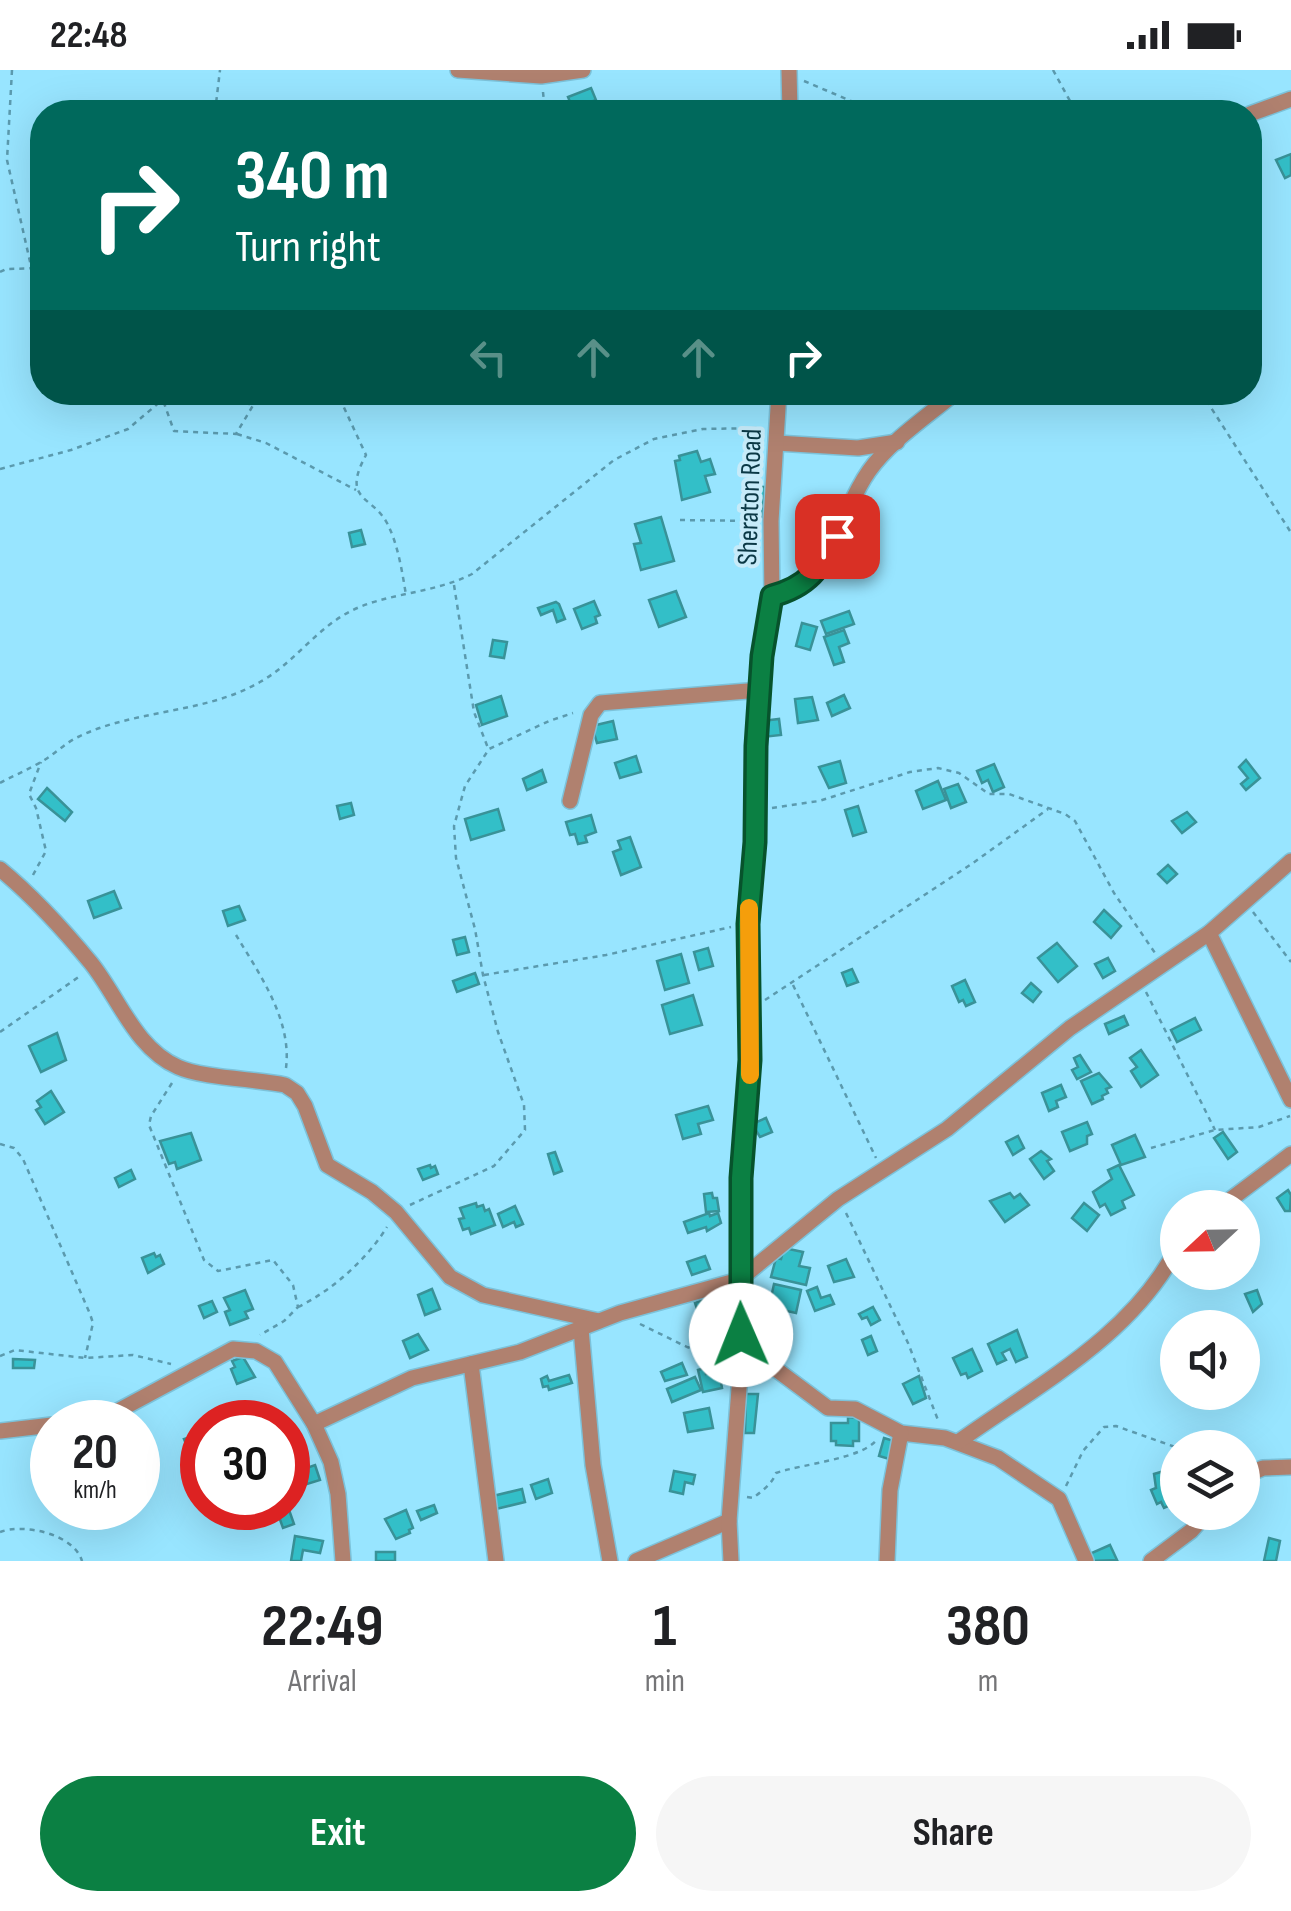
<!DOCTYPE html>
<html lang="en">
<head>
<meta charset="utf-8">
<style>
  body { margin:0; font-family:"Sofia Sans Condensed",sans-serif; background:#f6f6f6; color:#202124; height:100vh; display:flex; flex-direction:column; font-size:38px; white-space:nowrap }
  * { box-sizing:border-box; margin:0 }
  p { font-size:32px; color:#757577 }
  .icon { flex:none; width:55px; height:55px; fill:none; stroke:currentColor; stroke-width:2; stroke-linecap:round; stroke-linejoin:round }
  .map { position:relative; height:1491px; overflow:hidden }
  .details { display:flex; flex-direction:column; background:#fff; flex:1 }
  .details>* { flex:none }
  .banner { position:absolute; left:30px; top:30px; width:1232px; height:305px; border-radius:40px; box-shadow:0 10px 40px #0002; background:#00695c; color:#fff; overflow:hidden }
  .needle { width:65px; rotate:248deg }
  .buttons { position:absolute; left:1160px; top:1120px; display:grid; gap:20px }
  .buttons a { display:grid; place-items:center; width:100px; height:100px; border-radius:50%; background:#fff; box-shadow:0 10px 40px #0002; font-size:50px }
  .speed { position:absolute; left:30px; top:1330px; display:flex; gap:20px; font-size:50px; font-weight:700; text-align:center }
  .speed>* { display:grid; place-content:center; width:130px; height:130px; border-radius:50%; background:#fff; box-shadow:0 10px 40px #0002; line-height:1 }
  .speed small { font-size:25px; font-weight:400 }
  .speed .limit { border:15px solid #d22; background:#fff; color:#111 }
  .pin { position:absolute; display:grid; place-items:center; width:85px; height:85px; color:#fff; margin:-42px; border-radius:20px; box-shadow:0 5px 15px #0006 }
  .me { position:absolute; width:110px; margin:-55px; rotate:359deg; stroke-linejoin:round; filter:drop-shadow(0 0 8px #0008) }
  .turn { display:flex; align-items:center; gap:35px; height:210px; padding:0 40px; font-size:45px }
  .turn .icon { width:130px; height:130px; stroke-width:2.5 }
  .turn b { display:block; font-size:70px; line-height:85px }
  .lanes { display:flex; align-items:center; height:95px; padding:0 40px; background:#0003; justify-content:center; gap:50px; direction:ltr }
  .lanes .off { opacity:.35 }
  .eta { display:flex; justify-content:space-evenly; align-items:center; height:170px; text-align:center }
  .eta b { font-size:60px; font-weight:700; line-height:70px }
  .cta { display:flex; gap:20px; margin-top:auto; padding:20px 40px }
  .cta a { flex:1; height:115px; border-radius:60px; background:#0b8043; color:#fff; font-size:40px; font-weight:700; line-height:115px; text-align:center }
  .cta a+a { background:#f6f6f6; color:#202124 }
  .status { display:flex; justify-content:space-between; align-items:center; height:70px; padding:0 50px; background:#fff; direction:ltr }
  .status svg { height:28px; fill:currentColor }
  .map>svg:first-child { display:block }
  .building { fill:#33bfc8; stroke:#399298; stroke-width:2.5 }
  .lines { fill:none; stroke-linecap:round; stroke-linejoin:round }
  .minor-casing { stroke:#7cc2da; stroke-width:18 }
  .path { stroke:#5b9aae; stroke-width:2.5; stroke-dasharray:5 5; stroke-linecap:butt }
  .minor { stroke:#b0816f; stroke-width:15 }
  .route-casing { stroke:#07532c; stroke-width:25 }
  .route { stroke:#0b8043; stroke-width:18 }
  .slow { stroke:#f59e0b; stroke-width:18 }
  .labels { text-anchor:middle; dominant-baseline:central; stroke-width:8; stroke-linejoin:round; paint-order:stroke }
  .street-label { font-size:28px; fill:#0b3845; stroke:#c7ebf9 }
</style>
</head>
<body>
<div class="status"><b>22:48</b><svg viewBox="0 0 49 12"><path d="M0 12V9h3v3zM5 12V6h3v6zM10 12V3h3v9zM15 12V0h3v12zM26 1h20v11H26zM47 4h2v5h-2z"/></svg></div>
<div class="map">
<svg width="1291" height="1491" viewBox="0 0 1291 1491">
  <rect width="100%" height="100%" fill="#98e5ff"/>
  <g class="building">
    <path d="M591,18L596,30L573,39L568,27Z"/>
    <path d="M1291,84V105L1285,108L1276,90Z"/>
    <path d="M697,381L701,392L710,389L715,404L705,406L710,422L682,430L675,391L680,390L679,386Z"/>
    <path d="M756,416L765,417L762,447L753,446Z"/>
    <path d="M661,447L674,491L641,500L634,474L641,473L635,454Z"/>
    <path d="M361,460L365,474L352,477L349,463Z"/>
    <path d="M676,521L686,547L659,557L649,530Z"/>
    <path d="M594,531L600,545L595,547L597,553L582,559L574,539Z"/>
    <path d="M556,532L559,534L565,549L557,552L553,540L541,545L538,538Z"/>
    <path d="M849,541L854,554L826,564L821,551Z"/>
    <path d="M802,553L817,557L810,580L796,576Z"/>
    <path d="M844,560L849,573L839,577L844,592L834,595L824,567Z"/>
    <path d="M493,570L507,572L504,588L490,586Z"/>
    <path d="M844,625L850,638L832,646L827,633Z"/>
    <path d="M501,626L507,646L482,655L476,635Z"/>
    <path d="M812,627L818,650L798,653L795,629Z"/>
    <path d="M779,649L781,665L763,667L761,651Z"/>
    <path d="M613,651L617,669L597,673L592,656Z"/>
    <path d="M636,686L641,702L620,708L615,693Z"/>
    <path d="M1246,690L1260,708L1246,720L1241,714L1248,708L1239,697Z"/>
    <path d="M840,691L846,713L829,718L819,697Z"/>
    <path d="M994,694L1004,717L993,722L988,710L982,713L977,701Z"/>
    <path d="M542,700L546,712L527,720L523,709Z"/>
    <path d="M938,711L946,730L923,739L916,721Z"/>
    <path d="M958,714L966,732L951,738L944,719Z"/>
    <path d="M47,718L72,742L65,751L38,729Z"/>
    <path d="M351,733L354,745L340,749L337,736Z"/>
    <path d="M858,736L866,762L853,766L845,740Z"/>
    <path d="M498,739L504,760L471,770L465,749Z"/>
    <path d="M1187,742L1196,752L1182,763L1172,751Z"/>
    <path d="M591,745L596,762L585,766L587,772L578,774L575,764L570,765L566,752Z"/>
    <path d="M630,767L641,797L621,805L613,782L621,779L618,771Z"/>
    <path d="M1168,795L1177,804L1167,813L1158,804Z"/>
    <path d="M114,821L121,838L94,848L88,831Z"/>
    <path d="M239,836L245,850L228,856L223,841Z"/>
    <path d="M1104,840L1121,856L1111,868L1094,852Z"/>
    <path d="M465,867L469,882L457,885L453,870Z"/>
    <path d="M1057,873L1077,896L1058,912L1038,888Z"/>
    <path d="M708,878L713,896L699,900L694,882Z"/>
    <path d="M681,884L689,913L665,920L657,891Z"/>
    <path d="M1108,888L1115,901L1103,908L1095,894Z"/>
    <path d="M852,899L858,912L847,916L842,903Z"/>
    <path d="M475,903L479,914L457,922L453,911Z"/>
    <path d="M965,910L975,932L966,936L963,930L959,932L952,916Z"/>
    <path d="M1031,913L1041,922L1033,932L1022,923Z"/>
    <path d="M693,925L702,955L670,964L662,935Z"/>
    <path d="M1124,946L1128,955L1109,964L1105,954Z"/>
    <path d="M1195,948L1201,960L1177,972L1171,960Z"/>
    <path d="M57,963L66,990L41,1002L29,976Z"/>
    <path d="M1141,980L1158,1005L1141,1017L1131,1001L1137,997L1130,988Z"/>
    <path d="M1080,985L1091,1002L1077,1009L1072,1000L1078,997L1074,988Z"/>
    <path d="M1099,1003L1111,1017L1106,1019L1108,1023L1102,1026L1103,1029L1092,1034L1081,1011Z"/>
    <path d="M1061,1015L1066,1027L1056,1031L1058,1037L1049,1041L1042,1023Z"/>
    <path d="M51,1021L64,1042L45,1054L36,1040L41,1037L37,1031Z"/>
    <path d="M708,1036L713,1050L698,1054L701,1064L683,1069L676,1045Z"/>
    <path d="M766,1048L772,1062L760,1067L752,1054Z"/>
    <path d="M1087,1052L1092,1064L1087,1066V1074L1070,1081L1062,1062Z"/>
    <path d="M1223,1062L1237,1082L1228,1089L1214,1068Z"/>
    <path d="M191,1063L201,1090L177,1099L175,1092L169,1094L160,1071Z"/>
    <path d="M1135,1065L1145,1087L1121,1095L1112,1075Z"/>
    <path d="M1018,1066L1024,1078L1013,1085L1006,1072Z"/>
    <path d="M1041,1081L1051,1089L1047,1091L1054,1101L1044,1109L1030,1089Z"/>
    <path d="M555,1082L562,1101L554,1104L548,1084Z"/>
    <path d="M430,1095L431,1098L435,1096L438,1104L423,1110L418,1099Z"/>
    <path d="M1119,1095L1134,1125L1122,1131L1125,1138L1111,1145L1105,1134L1100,1137L1093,1122L1112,1109L1108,1100Z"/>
    <path d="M131,1100L135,1109L119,1117L115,1108Z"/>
    <path d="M1288,1120L1291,1125L1290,1141H1285L1277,1128Z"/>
    <path d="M712,1123L713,1128H717L719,1141L706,1142L704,1124Z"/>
    <path d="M1010,1123L1014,1128L1020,1124L1029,1135L1005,1152L990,1131Z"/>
    <path d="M476,1133L477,1137L483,1135L485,1141L489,1139L495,1155L471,1164L469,1158L463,1160L459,1149L464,1148L460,1138Z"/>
    <path d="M1084,1133L1099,1145L1087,1161L1072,1148Z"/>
    <path d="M515,1136L523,1154L516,1157L514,1152L503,1157L498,1144Z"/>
    <path d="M709,1143L710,1146L718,1143L721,1153L707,1161L706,1157L688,1163L684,1152Z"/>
    <path d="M784,1178L803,1182L799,1196L810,1198L806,1215L771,1207L776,1188L781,1189Z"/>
    <path d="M154,1183L156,1187L160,1185L164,1194L148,1203L142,1188Z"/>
    <path d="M705,1186L710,1199L692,1205L687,1192Z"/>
    <path d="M846,1189L854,1207L834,1212L828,1196Z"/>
    <path d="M774,1214L801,1220L796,1243L769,1237Z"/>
    <path d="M817,1217L821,1228L830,1225L834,1234L815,1241L807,1221Z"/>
    <path d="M432,1219L440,1239L425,1245L418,1225Z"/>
    <path d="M245,1220L253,1239L245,1242L248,1248L230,1255L225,1242L230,1240L224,1228Z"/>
    <path d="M1257,1220L1262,1234L1253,1242L1245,1224Z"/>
    <path d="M712,1226L716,1235L698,1242L695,1233Z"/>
    <path d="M212,1231L217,1242L204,1248L199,1236Z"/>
    <path d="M873,1237L880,1250L871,1255L867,1247L862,1249L859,1244Z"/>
    <path d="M747,1248H758L759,1254H770L771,1271H748Z"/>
    <path d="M1017,1260L1027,1287L1016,1292L1010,1279L1002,1283L1006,1290L997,1294L988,1274Z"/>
    <path d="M418,1264L428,1280L410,1288L403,1271Z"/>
    <path d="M871,1266L877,1281L868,1285L862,1270Z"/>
    <path d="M972,1279L982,1301L968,1308L966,1303L961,1305L953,1288Z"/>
    <path d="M243,1287L255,1307L237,1314L231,1299L235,1297L232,1291Z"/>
    <path d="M13,1289L35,1290L34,1298H13Z"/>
    <path d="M682,1293L687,1305L665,1311L661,1302Z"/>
    <path d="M705,1298L706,1304L719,1301L722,1318L703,1322L698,1300Z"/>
    <path d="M569,1305L572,1313L549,1320L548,1316L543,1317L541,1309L547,1306L549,1311Z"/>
    <path d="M919,1306L926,1328L913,1334L903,1314Z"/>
    <path d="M695,1307L701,1320L672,1332L667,1319Z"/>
    <path d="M746,1324H758L754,1363H745Z"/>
    <path d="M709,1338L713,1358L688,1362L684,1343Z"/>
    <path d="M848,1347L859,1348V1371H853V1376L836,1375V1371H831V1353H848Z"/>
    <path d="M201,1364L202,1383L192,1388L184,1369Z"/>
    <path d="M884,1368L894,1371L889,1389L879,1386Z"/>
    <path d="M315,1395L320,1410L307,1414L301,1400Z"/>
    <path d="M1178,1397V1432L1164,1438L1161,1432L1157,1434L1151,1420L1156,1418L1154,1404Z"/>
    <path d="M674,1401L695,1405L693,1414L685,1412L683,1424L670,1421Z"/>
    <path d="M548,1409L552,1423L536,1429L531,1415Z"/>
    <path d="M522,1419L525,1432L496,1439L493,1426Z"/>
    <path d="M434,1435L437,1443L421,1450L417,1441Z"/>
    <path d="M288,1437L294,1454L283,1458L277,1441Z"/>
    <path d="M406,1440L413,1458L409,1460L410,1463L396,1469L385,1449Z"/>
    <path d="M295,1466L323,1471L320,1483L303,1480L301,1491H291Z"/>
    <path d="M1269,1468L1280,1471L1276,1491H1264Z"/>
    <path d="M1110,1475L1117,1490L1090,1491L1087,1485Z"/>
    <rect x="376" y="1482" width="19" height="9"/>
  </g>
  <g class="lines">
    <g class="minor-casing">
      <g id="minor">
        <path d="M458,0L541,6L583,0"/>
        <path d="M789,0L790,42"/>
        <path d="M1250,44L1291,29"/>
        <path d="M777,373L858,378L897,372"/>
        <path d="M772,527C837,507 835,449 869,401C891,370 927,347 956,322"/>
        <path d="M570,731L591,645L600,633L760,620"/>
        <path d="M0,799C34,827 63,859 91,893C119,928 135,978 178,997C202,1008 256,1009 285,1015L297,1023L305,1036L327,1095L372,1122L396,1142L450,1207L483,1225L599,1251"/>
        <path d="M1209,863L1291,1030"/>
        <path d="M1219,1138L1291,1084"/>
        <path d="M581,1259L593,1395L610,1491"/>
        <path d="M741,1292L777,1300L828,1338L855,1339L901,1363L945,1368L998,1388L1059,1429L1086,1491"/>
        <path d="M471,1294L496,1491"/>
        <path d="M77,1352L114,1343L233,1279L256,1281L275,1292L314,1354L331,1392L338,1424L343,1491"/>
        <path d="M314,1354L412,1308L520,1282L620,1243L739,1210L838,1129L947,1059L1070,958L1209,863L1291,791"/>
        <path d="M0,1361L52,1355"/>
        <path d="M958,1372C1036,1316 1134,1265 1178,1176"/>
        <path d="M1242,1407L1263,1398L1291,1397"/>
        <path d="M636,1491L729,1451"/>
        <path d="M731,1491L729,1451L741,1292V1108L751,990L747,854L755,772L763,586L772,527L771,451L779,322"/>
        <path d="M887,1491L890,1420L901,1363"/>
        <path d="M1151,1491L1191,1461L1208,1442"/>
      </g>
    </g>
    <g class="path">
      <path d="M12,0L7,90L31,196"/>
      <path d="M1053,0L1070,31L1081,42"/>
      <path d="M804,11L877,42"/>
      <path d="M543,22L545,42"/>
      <path d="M215,42L220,0"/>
      <path d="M0,202L6,199L42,198"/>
      <path d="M245,322L250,335"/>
      <path d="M332,322L340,329L366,385C341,431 372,425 387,453C398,474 402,501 406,525"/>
      <path d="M1201,322L1290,461"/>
      <path d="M237,364L266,373L356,420"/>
      <path d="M0,399L71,380L128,359L161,331L164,333L174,361L236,364L261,322"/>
      <path d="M680,450L754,451"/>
      <path d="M454,515L474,642L488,678"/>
      <path d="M0,713C13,706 27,700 41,692C54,685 65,673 78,667C135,639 205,644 260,612C294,593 315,560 349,542C384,523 433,524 472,504L614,390L654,369L703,359L759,358"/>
      <path d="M772,738L819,731L910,702L938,698L959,703L989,724H1009L1065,744L1075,751L1114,823L1155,883"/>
      <path d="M33,805L46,781L36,738L29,724L41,692"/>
      <path d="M1253,842L1291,892"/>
      <path d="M236,865C260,905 292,950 286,998"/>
      <path d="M484,905L606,885L731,857"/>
      <path d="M793,915L876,1088"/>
      <path d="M1146,922L1215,1060"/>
      <path d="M765,930L973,793L1048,739"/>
      <path d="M0,962L80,906"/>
      <path d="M172,1013L151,1046L149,1055L204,1190L218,1201L273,1190L293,1215L298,1237L284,1251L260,1265"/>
      <path d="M0,1074L14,1078L23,1089L90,1244L93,1253L85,1288"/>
      <path d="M1151,1078L1215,1060L1259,1057L1290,1046"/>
      <path d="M410,1135L494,1096L525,1060L524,1035L498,962L483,905L475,859L456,788L454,756L465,716L489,679L549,651L573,643"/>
      <path d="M846,1143L908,1273L938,1350"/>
      <path d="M298,1237C333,1220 367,1189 387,1157"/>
      <path d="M640,1254L687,1277L726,1288"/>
      <path d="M0,1286L15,1280L85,1288L133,1285L171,1294"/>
      <path d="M1066,1416L1083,1381L1104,1357L1116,1356L1178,1378"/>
      <path d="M747,1427L753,1428C762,1421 772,1414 776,1403C801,1394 865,1389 878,1368"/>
      <path d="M0,1462C24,1453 74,1464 82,1491"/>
    </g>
    <use href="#minor" class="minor"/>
  </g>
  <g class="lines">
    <g class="route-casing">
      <path id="route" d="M741,1265V1108L750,990L748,854L755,772L756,676L762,586L772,526C809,516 819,499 837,466"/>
    </g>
    <use href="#route" class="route"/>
    <path class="slow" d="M749,838L750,1005"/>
  </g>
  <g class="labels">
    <g class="street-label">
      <text transform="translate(750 427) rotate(-88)">Sheraton Road</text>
    </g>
  </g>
</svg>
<div class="buttons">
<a><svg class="needle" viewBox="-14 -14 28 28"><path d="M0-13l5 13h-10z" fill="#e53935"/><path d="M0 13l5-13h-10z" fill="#757577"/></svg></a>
<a><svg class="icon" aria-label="sound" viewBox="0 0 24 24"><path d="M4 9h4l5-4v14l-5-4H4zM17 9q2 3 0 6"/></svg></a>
<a><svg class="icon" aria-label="layers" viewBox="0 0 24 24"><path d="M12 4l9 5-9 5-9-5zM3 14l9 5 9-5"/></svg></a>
</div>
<div class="speed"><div>20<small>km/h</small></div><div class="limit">30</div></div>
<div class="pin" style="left:837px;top:466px;background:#d93025"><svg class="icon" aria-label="arrive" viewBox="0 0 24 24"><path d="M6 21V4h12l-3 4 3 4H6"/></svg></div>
<svg class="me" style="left:741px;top:1265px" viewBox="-20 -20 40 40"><circle r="19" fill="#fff"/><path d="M0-13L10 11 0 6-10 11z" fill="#0b8043"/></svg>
<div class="banner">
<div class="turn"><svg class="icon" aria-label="right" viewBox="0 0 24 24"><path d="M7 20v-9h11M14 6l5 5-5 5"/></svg><div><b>340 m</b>Turn right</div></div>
<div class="lanes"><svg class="icon off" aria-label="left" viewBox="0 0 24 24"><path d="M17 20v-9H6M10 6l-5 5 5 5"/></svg><svg class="icon off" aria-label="ahead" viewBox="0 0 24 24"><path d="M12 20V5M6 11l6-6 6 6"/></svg><svg class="icon off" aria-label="ahead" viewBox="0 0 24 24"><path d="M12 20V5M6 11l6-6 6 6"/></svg><svg class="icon" aria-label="right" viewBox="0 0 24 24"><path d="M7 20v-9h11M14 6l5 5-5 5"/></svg></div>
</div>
</div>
<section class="details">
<div class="eta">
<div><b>22:49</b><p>Arrival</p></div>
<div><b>1</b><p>min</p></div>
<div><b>380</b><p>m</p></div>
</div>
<div class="cta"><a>Exit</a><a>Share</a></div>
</section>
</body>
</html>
